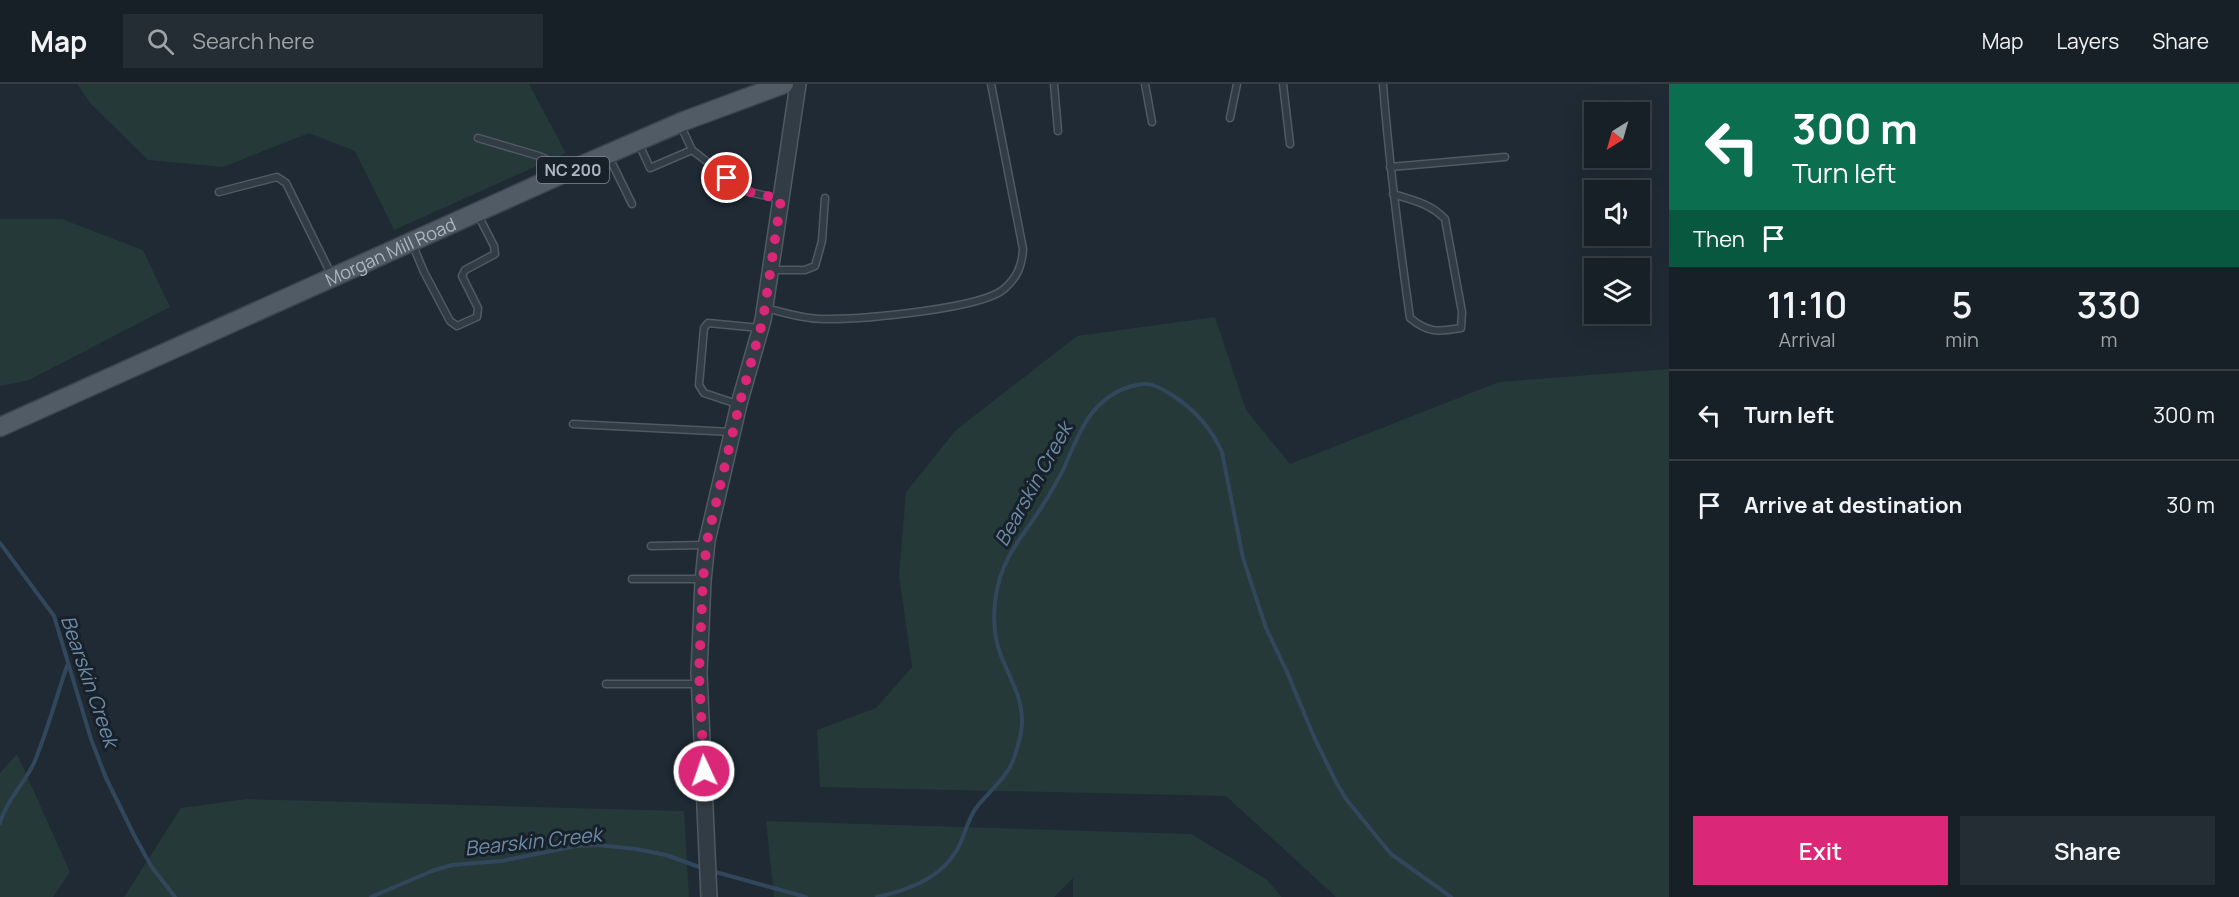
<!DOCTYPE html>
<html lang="en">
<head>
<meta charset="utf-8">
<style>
  body { margin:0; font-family:Manrope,sans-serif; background:#242d33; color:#f1f3f6; height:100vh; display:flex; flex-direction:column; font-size:22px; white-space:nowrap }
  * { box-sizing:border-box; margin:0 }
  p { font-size:20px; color:#9ea3a7 }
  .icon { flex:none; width:33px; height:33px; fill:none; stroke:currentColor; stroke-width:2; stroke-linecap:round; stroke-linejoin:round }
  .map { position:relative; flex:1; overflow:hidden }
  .panel { display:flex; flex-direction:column; background:#172027; width:570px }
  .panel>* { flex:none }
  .banner { background:#0b6e4f; color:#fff; overflow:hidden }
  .needle { width:39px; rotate:217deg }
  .controls { position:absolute; left:1584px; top:18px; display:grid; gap:12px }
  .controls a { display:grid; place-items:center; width:66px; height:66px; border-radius:0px; background:#172027; box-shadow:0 6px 24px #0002,0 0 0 2px #363e44; font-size:30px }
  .pin { position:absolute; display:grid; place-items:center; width:51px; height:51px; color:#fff; margin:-26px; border:3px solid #fff; border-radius:50%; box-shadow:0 2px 6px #0007 }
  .me { position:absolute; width:66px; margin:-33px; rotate:357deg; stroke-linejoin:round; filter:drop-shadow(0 0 4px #0008) }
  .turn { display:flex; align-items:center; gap:21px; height:126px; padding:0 24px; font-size:27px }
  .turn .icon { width:78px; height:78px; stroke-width:2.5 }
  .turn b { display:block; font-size:42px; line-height:51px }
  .then { display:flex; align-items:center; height:57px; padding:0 24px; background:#0003; gap:12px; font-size:22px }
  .eta { display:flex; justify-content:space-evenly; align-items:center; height:102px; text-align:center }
  .eta b { font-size:36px; font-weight:600; line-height:42px }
  .button { display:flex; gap:12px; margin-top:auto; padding:12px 24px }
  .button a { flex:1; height:69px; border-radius:0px; background:#db2777; color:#fff; font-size:24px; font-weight:600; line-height:69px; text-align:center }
  .button a+a { background:#242d33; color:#f1f3f6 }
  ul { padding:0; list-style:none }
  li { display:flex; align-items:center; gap:18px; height:90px; padding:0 24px; border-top:2px solid #363e44 }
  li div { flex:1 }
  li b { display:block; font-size:22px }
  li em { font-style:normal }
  header { display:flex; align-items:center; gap:36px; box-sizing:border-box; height:84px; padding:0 30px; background:#172027; border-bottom:2px solid #363e44 }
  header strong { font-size:28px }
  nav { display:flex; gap:33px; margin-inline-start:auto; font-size:21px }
  .search { width:420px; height:54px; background:#242d33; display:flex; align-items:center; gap:15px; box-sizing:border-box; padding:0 21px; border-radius:0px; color:#9ea3a7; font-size:22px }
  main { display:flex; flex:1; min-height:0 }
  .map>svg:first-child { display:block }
  .green { fill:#243938 }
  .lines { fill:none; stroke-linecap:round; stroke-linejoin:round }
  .stream { stroke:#32475c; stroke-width:4 }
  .service-casing { stroke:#505964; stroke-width:9 }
  .tertiary-casing { stroke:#505964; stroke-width:18 }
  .primary-casing { stroke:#3c454f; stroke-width:21 }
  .service { stroke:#323c45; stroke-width:6 }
  .tertiary { stroke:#323c45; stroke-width:15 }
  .primary { stroke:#505b65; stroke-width:18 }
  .route { stroke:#db2777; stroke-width:10; stroke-dasharray:0 18 }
  .labels { text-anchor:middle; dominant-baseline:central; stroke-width:6; stroke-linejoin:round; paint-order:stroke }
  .shield { fill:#182129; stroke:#808995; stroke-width:1.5 }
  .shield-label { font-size:16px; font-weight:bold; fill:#acb6c3 }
  .street-label { font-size:18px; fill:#acb6c3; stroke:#182129 }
  .water-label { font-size:20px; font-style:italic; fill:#6d8aa7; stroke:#182129 }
</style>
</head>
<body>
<header>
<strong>Map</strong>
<div class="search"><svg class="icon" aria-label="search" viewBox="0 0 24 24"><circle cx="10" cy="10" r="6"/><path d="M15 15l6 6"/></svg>Search here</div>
<nav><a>Map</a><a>Layers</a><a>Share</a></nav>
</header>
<main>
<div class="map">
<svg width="1669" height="813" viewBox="0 0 1669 813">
  <rect width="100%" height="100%" fill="#1f2a34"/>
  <g class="green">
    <path d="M77,0H529L566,69L394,146L355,67L309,49L223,83L148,76L91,20Z"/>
    <path d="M0,135H62L143,166L170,223L29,296L0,302Z"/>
    <path d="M1215,233L1246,326L1290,380L1499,298L1669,285V813H1336L1226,712L820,703L817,646L876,624L912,583L899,492L906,408L956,346L1077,252Z"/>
    <path d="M17,670L70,788L53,813H0V689Z"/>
    <path d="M247,715L684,727L689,813H124L181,724Z"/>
    <path d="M766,737L1191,750L1266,795L1282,813H1073V794L1054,813H774Z"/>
  </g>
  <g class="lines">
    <g class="stream">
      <path d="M0,459L54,532L91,655L106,694L134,751L151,782L175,813"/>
      <path d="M0,739C6,717 24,700 34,679C47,648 56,614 67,582"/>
      <path d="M712,787L806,813"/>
      <path d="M371,813L432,787L452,781L501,777L576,762L598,761L636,765L666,771L705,785"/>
      <path d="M877,813C905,807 939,795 955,769C964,756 966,738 976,724C988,708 1008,693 1014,674C1018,661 1023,647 1022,634C1021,610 1008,591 1000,569C994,552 993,530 996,511C1003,467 1029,447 1049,411C1054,402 1060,393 1064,384C1078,351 1090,317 1126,304C1147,297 1153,299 1172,311C1194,325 1211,344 1222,368L1243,474L1266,544L1287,588L1314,653L1336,698L1346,715L1391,770L1451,813"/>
    </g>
    <g class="service-casing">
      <g id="service">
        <path d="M1054,0L1058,47"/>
        <path d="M1145,0L1152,38"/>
        <path d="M1283,0L1290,60"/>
        <path d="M1383,0C1389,78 1399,156 1410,234C1428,249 1438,248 1461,244L1462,228L1445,135C1431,120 1413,116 1393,110"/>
        <path d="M1230,34L1237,0"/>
        <path d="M681,42L692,66L745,107L780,115"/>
        <path d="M478,54L539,72L565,84"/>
        <path d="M639,60L650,84L692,66"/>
        <path d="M608,71L632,120"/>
        <path d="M1390,83L1505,73"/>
        <path d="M219,108L277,93L286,99L332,192"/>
        <path d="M412,159L424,188L450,237L457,242L477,233L478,224L462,192L465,186L495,170L494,162L477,129"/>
        <path d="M771,186H805L815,182L822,157L825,114"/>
        <path d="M765,224C785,229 808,236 829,235C863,235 981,225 1004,205C1017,194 1022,182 1023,165L991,0"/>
        <path d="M737,320L704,309L699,301L704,244L708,239L760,244"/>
        <path d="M573,340L732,348"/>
        <path d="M651,462L706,461"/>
        <path d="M632,495H702"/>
        <path d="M606,600H699"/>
      </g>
    </g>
    <g class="tertiary-casing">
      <path id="tertiary" d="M709,813L699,589L703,497L707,457L739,320L763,236L798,0"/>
    </g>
    <g class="primary-casing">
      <g id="primary">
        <path id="s1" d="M0,343L571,86L684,37L784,0"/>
      </g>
    </g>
    <use href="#service" class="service"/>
    <use href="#tertiary" class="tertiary"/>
    <use href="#primary" class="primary"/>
  </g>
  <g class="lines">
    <path class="route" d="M704,687L699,589L703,496L707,457L740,318L763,236L781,115L745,107L727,94"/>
  </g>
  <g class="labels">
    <rect class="shield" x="537" y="73" width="72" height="26" rx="4.5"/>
    <g class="shield-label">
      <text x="573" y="86">NC 200</text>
    </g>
    <g class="street-label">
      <text stroke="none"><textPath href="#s1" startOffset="428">Morgan Mill Road</textPath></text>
    </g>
    <g class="water-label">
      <text transform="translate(1033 400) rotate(-61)">Bearskin Creek</text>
      <text transform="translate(90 597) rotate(71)">Bearskin Creek</text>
      <text transform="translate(533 757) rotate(-6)">Bearskin Creek</text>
    </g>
  </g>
</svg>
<div class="controls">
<a><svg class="needle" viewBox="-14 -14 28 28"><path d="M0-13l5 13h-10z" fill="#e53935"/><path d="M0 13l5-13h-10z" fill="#9ea3a7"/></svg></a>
<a><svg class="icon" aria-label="sound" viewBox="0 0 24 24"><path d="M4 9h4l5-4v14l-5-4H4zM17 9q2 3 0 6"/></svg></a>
<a><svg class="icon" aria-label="layers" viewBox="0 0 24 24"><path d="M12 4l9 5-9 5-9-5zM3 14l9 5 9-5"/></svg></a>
</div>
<div class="pin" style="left:727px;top:94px;background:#d93025"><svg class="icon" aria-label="arrive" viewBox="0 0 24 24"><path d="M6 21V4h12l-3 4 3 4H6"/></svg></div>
<svg class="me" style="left:704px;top:687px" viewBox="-20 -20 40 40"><circle r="17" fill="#db2777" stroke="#fff" stroke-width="3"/><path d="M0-11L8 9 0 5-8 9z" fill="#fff"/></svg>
</div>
<section class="panel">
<div class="banner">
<div class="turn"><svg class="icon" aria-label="left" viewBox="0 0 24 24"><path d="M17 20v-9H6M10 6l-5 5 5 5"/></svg><div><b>300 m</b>Turn left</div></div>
<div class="then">Then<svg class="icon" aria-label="arrive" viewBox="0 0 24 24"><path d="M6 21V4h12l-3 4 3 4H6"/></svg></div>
</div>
<div class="eta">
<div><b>11:10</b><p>Arrival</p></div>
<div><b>5</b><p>min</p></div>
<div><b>330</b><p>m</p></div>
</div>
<ul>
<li><svg class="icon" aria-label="left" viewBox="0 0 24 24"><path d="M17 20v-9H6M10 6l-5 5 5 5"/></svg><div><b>Turn left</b></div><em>300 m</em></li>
<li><svg class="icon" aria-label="arrive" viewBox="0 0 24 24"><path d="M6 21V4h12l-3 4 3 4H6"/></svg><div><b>Arrive at destination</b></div><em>30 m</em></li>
</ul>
<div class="button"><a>Exit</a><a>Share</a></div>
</section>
</main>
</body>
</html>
